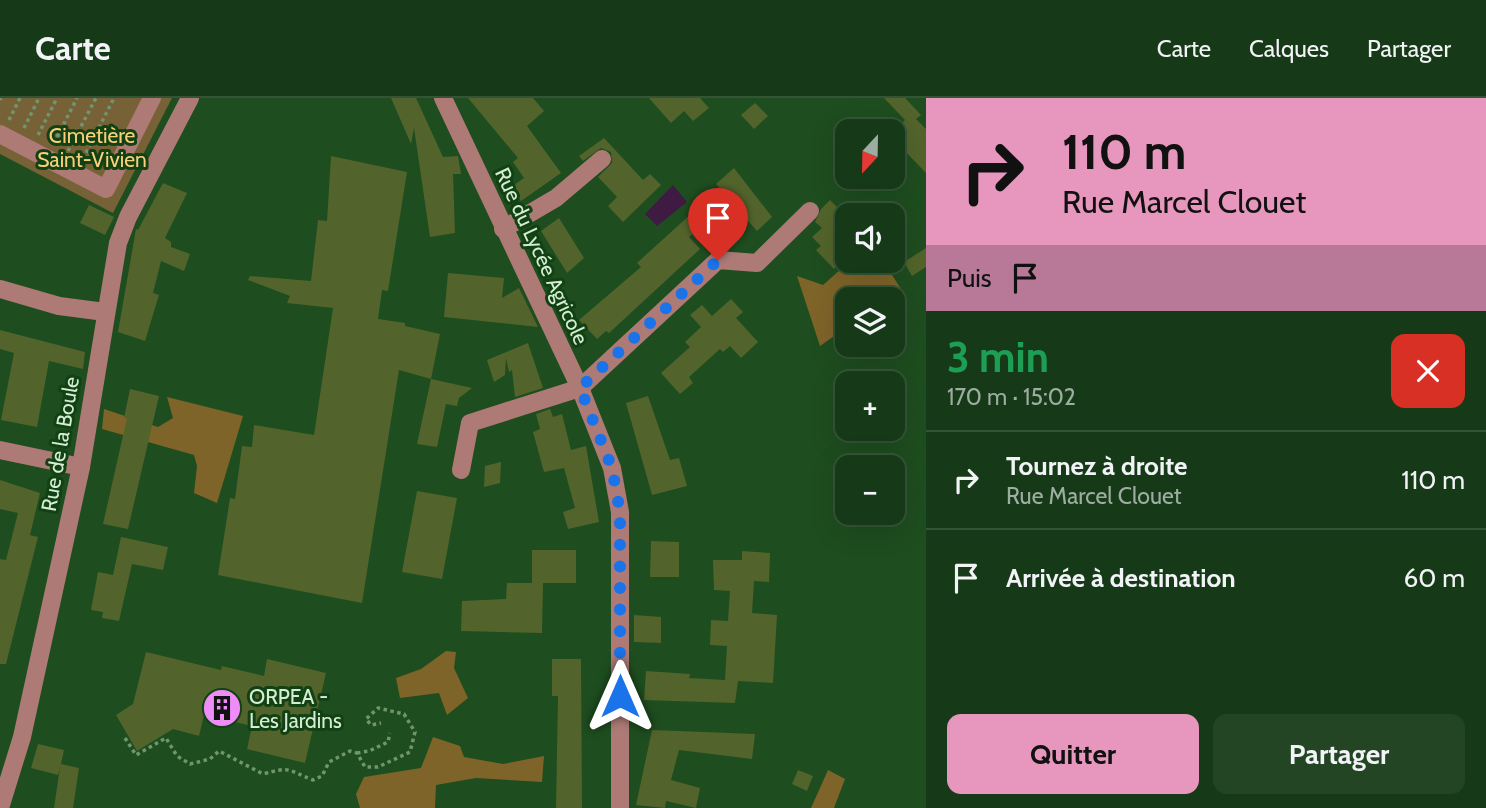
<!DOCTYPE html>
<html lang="fr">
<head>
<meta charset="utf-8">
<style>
  body { margin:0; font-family:Cabin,sans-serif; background:#234524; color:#f1f3f6; height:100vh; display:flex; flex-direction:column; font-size:26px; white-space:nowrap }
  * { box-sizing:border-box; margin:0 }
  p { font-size:23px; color:#9eada1 }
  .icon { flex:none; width:38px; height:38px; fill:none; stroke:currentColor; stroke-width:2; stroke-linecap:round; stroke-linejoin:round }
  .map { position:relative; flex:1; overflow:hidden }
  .details { display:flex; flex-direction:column; background:#163a17; width:560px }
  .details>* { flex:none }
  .hud { background:#e797bd; color:#111; overflow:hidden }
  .needle { width:46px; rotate:202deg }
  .fabs { position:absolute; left:835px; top:21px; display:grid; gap:14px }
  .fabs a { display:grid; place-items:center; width:70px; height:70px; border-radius:14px; background:#163a17; box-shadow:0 7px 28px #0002,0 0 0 2px #355436; font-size:35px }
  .pin { position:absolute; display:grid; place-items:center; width:60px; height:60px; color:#fff; margin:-72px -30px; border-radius:50% 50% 50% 0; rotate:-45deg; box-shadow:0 0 7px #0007 }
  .pin .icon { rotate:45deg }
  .me { position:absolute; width:77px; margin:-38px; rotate:0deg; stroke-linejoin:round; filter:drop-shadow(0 0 5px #0008) }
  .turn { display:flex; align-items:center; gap:24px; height:147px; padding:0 21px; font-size:32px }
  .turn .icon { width:91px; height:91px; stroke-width:2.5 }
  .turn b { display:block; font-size:49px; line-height:60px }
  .then { display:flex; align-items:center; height:66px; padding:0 21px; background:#0003; gap:14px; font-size:26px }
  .round { display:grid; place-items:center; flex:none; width:74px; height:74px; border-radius:14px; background:#234524 }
  .overview { display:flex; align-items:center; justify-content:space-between; height:119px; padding:0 21px }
  h1 { font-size:42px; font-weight:700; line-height:52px; color:#1e9e55 }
  .action { display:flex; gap:14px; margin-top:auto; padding:14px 21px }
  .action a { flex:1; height:80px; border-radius:14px; background:#e797bd; color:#111; font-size:28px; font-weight:700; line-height:80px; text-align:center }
  .action a+a { background:#234524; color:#f1f3f6 }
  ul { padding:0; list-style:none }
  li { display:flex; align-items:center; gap:21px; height:98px; padding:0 21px; border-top:2px solid #355436 }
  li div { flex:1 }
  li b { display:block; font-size:26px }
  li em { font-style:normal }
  header { display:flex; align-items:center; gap:42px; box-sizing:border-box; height:98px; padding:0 35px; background:#163a17; border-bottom:2px solid #355436 }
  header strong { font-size:33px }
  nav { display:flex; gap:38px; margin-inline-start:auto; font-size:24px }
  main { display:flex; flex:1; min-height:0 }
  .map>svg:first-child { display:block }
  .green { fill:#776136 }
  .forest { fill:#7f6429 }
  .water { fill:#3f1a43 }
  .building { fill:#52642b }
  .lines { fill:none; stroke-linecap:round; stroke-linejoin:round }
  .path { stroke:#709570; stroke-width:3.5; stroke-dasharray:3.5 3.5; stroke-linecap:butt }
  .minor { stroke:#ad7a76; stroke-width:18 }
  .route { stroke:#1a73e8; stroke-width:12; stroke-dasharray:0 21.6 }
  .labels { text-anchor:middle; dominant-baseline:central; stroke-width:6; stroke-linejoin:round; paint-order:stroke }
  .park-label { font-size:21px; fill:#f9cf7a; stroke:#124214 }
  .street-label { font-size:21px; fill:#d5eed3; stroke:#124214 }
  .poi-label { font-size:21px; fill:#d5eed3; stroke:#124214; text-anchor:start }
</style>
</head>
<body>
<header>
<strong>Carte</strong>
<nav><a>Carte</a><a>Calques</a><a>Partager</a></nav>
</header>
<main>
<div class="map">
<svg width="926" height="710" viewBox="0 0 926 710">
  <rect width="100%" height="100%" fill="#1e4d1f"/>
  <path class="green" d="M0,0H172L113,115L0,56Z"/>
  <g class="forest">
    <path d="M850,163H886L885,166L901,191L886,201H847V229L820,248L797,178L823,187Z"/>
    <path d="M167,299L243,318L217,405L194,395L197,368L194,357L102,331L104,311L158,329L173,320Z"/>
    <path d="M446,553L456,554L454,570L468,600L447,617L439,595L400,600L396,580L421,571Z"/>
    <path d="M433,639L460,648L464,659L503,666L544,658L542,684L476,680L436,687L435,710H360L356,696L364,679L421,670Z"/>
    <path d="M828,672L845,681L834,710H811Z"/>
  </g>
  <path class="water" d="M673,87L687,104L657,128L645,116Z"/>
  <g class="building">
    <path d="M391,0H416L443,59L458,58L461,76H453L455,135L430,139L414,30L411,46Z"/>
    <path d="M468,0H533L544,13L527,28L561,75L521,103L511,89L524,80L513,64L518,60Z"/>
    <path d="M649,0H700L709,10L693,23L684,13L671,25Z"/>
    <path d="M884,0H905L921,17L916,21L926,31V75L899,47L903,43L894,33L905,22Z"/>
    <path d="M755,5L768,18L754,31L741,17Z"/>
    <path d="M604,40L643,82L650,76L661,87L623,124L608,108L617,99L598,79L612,65L611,54L601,50L583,63L579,58Z"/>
    <path d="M331,58L407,74L388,193L382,192L378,221L405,225V228L440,236L431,281L472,290L459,300L457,308L446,306L437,349L417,346L431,281L399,272L362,505L218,477L230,400L235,401L242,348L252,349L254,327L314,337L333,210L287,205L290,198L248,182L250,178L311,183L318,122L327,123Z"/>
    <path d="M734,70L772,119L757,133L716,86Z"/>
    <path d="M163,85L187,95L165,140L171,144V149L190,156L184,173L161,163L153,195L159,197L145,243L118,234L136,131L138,132Z"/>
    <path d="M830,102L847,119L836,134L847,145V157L834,171L816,152L821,148L812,139L822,130L815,124L821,111Z"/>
    <path d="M89,107L114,119L105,137L80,125Z"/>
    <path d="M692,115L703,127L689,139L700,151L609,235L606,233L597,241L579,222L641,169L637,165Z"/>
    <path d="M559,120L584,160L567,175L541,133Z"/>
    <path d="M926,150V169L912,178L904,164Z"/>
    <path d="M448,175L504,180L502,200L519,190L538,229L444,219Z"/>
    <path d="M731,201L743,214L736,220L758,244L741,260L730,248L723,254L720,251L689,279L693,285L680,296L661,275L690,249L685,244L701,229L690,217L702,207L712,218Z"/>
    <path d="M0,232L85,254L83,271L49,263L37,329L1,322L14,255L0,251Z"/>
    <path d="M528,245L543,290L515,299L512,272L509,274L506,260L505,277L494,284L487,262Z"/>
    <path d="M130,291L159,298L128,431L103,426L127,320H124Z"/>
    <path d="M648,298L670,362L679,360L687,388L652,397L626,305Z"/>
    <path d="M550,311L553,319L562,316L571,352L586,348L599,424L568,431L563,414L575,410L564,370L544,374L533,334L540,331L536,316Z"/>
    <path d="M501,364L500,385L484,389L485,368Z"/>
    <path d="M0,382L40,395L30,437L38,439L6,566H0V461L6,462L18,415L0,411Z"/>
    <path d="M417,393L457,400L442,481L402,474Z"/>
    <path d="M121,439L168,449L163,472L132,466L119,523L102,520L103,514L91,512L98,474L113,477Z"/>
    <path d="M651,443L679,444V479H650Z"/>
    <rect x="532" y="452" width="44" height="33"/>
    <path d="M742,453L770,455L769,484L754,483L752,515L777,517L773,585L738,583L735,605L644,602L646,573L690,576L689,580L725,582L727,548L710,547L711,522L728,523L730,493L714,492L713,462H742Z"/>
    <path d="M507,485H543L542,535L461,533L462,503L506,501Z"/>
    <path d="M634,517L661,519V545L634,544Z"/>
    <path d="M146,554L221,572L222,568L264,578L267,561L326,575L305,665L247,651L252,628L204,617L199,638L173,631L137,653L116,617L133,606Z"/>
    <path d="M552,561H581L582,710H556L558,598H552Z"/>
    <path d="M652,632L755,636L752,661L679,652L671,682L700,690L696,710L666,703L665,710L636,707Z"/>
    <path d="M38,646L64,652L61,666L79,670L73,710H54L60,669L58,677L31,670Z"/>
    <path d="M798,672L813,678L807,693L792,686Z"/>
  </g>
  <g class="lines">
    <g class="path">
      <path d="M0,2L1,0"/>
      <path d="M9,22L20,0"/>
      <path d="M24,30L39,0"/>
      <path d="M38,37L57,0"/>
      <path d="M54,45L77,0"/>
      <path d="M68,53L96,0"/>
      <path d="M83,61L114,0"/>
      <path d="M125,640L136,657L166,640L177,658L190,666L210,661L219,653L263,676C292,668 287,672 313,682L322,678L329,664L350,653L357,655L365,669H378L410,654L415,634L404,616L378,610L366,621L371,627L381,625"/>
      <path d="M357,655L369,653L388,644L390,635"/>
    </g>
    <g class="minor">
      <path d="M443,0L580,290L612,370L620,414V710"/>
      <path d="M0,36L106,91L152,0"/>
      <path d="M503,131L556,100L602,61"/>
      <path d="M0,191L59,208L105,214"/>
      <path d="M0,352L81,369"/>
      <path d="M461,372L470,325L580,290L718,162L757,165L810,113"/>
      <path d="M0,710L22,639L81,369L118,145L128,119L190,0"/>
    </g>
  </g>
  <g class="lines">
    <path class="route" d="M620,598V414L612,370L580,290L718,162"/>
  </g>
  <defs>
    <g id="building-disc" transform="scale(2.0125)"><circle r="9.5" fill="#ee8cf8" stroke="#124214"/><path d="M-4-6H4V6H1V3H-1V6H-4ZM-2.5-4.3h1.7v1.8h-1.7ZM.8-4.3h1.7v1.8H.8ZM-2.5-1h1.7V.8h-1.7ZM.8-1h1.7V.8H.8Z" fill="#111"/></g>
  </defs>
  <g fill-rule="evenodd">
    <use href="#building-disc" x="222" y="610"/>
  </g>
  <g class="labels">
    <g class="park-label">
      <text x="92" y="37">Cimetière<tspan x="92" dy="24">Saint-Vivien</tspan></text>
    </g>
    <g class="street-label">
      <text transform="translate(542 158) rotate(65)">Rue du Lycée Agricole</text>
      <text transform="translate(60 346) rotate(-80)">Rue de la Boule</text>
    </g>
    <g class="poi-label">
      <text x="249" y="598">ORPEA -<tspan x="249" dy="24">Les Jardins</tspan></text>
    </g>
  </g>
</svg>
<div class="fabs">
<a><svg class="needle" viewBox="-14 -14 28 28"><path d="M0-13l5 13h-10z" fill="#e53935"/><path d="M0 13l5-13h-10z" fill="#9eada1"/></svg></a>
<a><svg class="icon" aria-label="sound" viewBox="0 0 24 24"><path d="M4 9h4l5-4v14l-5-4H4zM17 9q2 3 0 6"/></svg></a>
<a><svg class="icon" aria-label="layers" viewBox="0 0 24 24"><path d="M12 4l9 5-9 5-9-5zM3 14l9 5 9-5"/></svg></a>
<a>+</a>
<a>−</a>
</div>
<div class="pin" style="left:718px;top:162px;background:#d93025"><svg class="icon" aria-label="arrive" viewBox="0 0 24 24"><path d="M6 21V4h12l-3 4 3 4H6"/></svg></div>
<svg class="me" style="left:620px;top:598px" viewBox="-20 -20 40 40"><path d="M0-17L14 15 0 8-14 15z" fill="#1a73e8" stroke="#fff" stroke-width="4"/></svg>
</div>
<section class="details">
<div class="hud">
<div class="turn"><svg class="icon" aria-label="right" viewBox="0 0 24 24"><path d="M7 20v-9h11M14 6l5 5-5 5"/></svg><div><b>110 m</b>Rue Marcel Clouet</div></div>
<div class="then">Puis<svg class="icon" aria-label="arrive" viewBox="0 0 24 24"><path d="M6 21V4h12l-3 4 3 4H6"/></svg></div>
</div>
<div class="overview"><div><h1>3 min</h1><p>170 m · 15:02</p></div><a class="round" style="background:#d93025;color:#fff"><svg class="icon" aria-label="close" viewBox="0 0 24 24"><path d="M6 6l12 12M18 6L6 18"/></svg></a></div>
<ul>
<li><svg class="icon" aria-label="right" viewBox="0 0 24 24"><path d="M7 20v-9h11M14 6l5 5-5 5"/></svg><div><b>Tournez à droite</b><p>Rue Marcel Clouet</p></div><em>110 m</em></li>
<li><svg class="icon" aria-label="arrive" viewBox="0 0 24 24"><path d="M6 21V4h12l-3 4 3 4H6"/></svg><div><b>Arrivée à destination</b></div><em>60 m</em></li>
</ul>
<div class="action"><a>Quitter</a><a>Partager</a></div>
</section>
</main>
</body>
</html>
